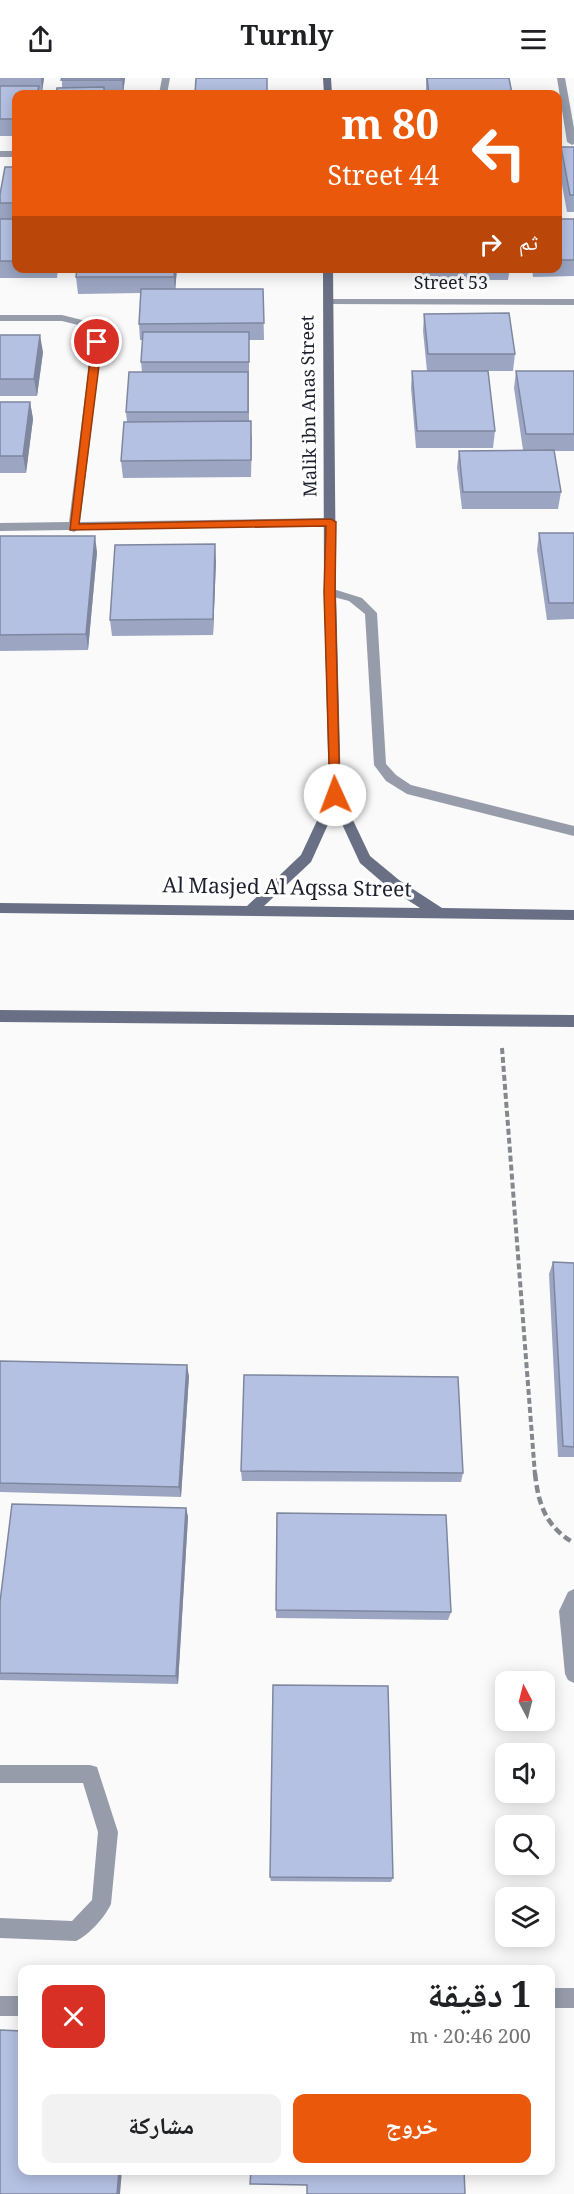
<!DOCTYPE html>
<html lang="ar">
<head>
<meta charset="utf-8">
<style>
  body { margin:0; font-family:Georgia,"Noto Naskh Arabic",serif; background:#f2f2f2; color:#202124; direction:rtl; height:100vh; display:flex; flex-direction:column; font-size:22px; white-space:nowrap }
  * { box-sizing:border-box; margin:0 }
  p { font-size:20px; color:#757577 }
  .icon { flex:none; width:33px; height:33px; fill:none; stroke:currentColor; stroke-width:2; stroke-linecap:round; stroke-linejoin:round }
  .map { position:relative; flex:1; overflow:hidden; direction:ltr }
  .drawer { position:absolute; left:18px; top:1887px; width:537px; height:210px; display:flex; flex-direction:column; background:#fff; border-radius:12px; box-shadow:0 3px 15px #0003; direction:rtl }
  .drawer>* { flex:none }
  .banner { position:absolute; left:12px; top:12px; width:550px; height:183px; border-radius:12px; box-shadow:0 3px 15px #0003; direction:rtl; background:#ea580c; color:#fff; overflow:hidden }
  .needle { width:39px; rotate:353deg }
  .buttons { position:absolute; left:495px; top:1593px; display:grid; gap:12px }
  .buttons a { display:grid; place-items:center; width:60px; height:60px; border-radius:12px; background:#fff; box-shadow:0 3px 15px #0003; font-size:30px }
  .pin { position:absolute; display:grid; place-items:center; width:51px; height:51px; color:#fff; margin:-26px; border:3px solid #fff; border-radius:50%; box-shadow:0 2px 6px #0007 }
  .me { position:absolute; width:66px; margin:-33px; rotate:358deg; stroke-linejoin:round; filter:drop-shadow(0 0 4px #0008) }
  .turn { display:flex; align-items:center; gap:21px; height:126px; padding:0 24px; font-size:27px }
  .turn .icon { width:78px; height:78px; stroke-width:2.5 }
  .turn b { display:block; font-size:42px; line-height:51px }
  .then { display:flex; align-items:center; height:57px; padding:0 24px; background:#0003; gap:12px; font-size:22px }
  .round { display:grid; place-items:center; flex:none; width:63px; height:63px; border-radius:12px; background:#f2f2f2 }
  .summary { display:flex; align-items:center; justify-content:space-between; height:102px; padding:0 24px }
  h1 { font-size:36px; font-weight:800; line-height:45px }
  .cta { display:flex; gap:12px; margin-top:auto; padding:12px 24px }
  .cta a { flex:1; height:69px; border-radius:12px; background:#ea580c; color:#fff; font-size:24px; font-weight:800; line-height:69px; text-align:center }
  .cta a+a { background:#f2f2f2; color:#202124 }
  header { display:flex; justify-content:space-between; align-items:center; height:78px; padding:0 24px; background:#fff; font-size:27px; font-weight:800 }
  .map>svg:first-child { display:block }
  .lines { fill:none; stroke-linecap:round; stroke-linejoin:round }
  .path-far1 { stroke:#85878e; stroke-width:4; stroke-dasharray:6 3; stroke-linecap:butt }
  .path { stroke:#85878e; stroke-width:4.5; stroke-dasharray:8 4; stroke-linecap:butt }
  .lane { fill:#979cab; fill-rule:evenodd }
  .street { fill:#979cab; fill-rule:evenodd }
  .secondary { fill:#697085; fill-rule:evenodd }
  .wall { fill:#9ca6c3 }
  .shaded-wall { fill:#7f879f }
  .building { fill:#b5c1e3; stroke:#7f879f; stroke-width:1.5 }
  .route { fill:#ea580c; stroke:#983908; stroke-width:1.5 }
  .labels { text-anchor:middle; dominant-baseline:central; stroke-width:6; stroke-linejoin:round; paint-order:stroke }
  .far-street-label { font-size:18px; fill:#1d212e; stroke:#fff }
  .street-label { font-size:21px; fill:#1d212e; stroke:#fff }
</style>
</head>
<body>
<header><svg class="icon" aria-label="menu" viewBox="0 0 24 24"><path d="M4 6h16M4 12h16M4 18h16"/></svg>Turnly<svg class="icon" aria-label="share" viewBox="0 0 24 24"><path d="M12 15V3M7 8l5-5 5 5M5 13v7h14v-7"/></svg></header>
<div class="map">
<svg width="574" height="2116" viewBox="0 0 574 2116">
  <rect width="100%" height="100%" fill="#fafafa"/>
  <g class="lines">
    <path class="path-far1" d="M502,970L535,1397"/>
    <path class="path" d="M535,1395C538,1426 546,1449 574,1465"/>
    <g class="lane">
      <path d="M330,510L362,520L377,535L386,686L396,697L411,707L574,748V758L407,716L386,703L374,687L365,536L349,523L326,517V511Z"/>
      <path d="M0,1687H90L97,1689L118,1754L111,1826C105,1839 89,1857 76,1863L0,1860V1840L72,1843L92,1822L98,1754L83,1705H0Z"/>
      <rect x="550" y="1910" width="24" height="20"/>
      <rect x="0" y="1918" width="22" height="20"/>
    </g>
    <g class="street">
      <path d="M162,0H170L167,16H159Z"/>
      <path d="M557,0H565L574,50V66L572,67L567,64Z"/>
      <rect x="0" y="73" width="16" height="6"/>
      <path d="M324,221H574V227L328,226L324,225Z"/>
      <path d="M0,237H62L94,245L102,264L80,444L331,440L337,444L331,448L79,451L74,454L69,452L0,453V445L69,444L92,264L86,249L62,243H0Z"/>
      <path d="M574,1511V1605L568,1602L565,1596L559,1533L568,1514Z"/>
    </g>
    <g class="secondary">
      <path d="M323,0H331L332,16H324Z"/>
      <path d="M323,190H333L336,514L341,717L370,778L399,802L442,830L574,832V842L0,835V825L247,828L301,777L329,717L324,514ZM335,731L360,785L389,810L420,830L264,828L311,784Z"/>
      <path d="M0,932L574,937V949L0,944Z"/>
    </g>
  </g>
  <g class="wall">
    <path d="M0,0H44L42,14H39L40,16H16V58H0Z"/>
    <path d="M62,0H125L123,16H56L62,10Z"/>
    <path d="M426,0H509L512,16H426Z"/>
    <path d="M561,69H574V134H567L558,85Z"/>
    <path d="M16,89V190H58L57,200H0V116Z"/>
    <path d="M558,141H574V198L533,199L532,190H558Z"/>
    <path d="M177,190L175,211H263L264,262H249V343L252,360L251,399L123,400L121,383L127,344L126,334L142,294L141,284L143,262H140L139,246L141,215L78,216L76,199Z"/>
    <path d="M421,190H510L508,202H422Z"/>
    <path d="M424,236L515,276L513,293H427L423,253Z"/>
    <path d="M0,257L43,274L37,318H0Z"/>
    <path d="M412,293L495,353L493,370H416L411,310Z"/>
    <path d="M516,293H574V373H554L561,414L558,431H462L457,389L459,373L523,372L514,310Z"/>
    <path d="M0,324H30L33,341L26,395H0Z"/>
    <path d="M539,455H574V541L547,542L537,472Z"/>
    <path d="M0,458L97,474L88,572L0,573Z"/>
    <path d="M216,483L213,557L112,558L110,542Z"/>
    <path d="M553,1184L574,1185V1379H558L549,1196Z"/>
    <path d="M0,1283L189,1298L181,1419L0,1414Z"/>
    <path d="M241,1393L463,1395L461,1404L242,1403Z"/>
    <path d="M186,1430L188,1439L178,1606L0,1602V1524Z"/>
    <path d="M277,1435L451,1534L448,1542L276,1540Z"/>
    <path d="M270,1799L393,1800L391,1804L271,1803Z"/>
  </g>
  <g class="shaded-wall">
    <path d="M41,0H44L42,14Z"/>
    <path d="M122,0H125L123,16Z"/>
    <path d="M175,190H177L175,215L174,199Z"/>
    <path d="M40,257L43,274L37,318L34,301Z"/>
    <path d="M30,324L33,341L26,395L23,378Z"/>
    <path d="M95,458L97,474L88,572L86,556Z"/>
    <path d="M215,466L216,483L213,557V541Z"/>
    <path d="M187,1287L189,1298L181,1419L179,1409Z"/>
    <path d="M186,1430L188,1439L178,1606L176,1598Z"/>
    <path d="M119,2092H122L120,2116H117Z"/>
  </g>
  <g class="building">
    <path d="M62,0H122L121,2H61Z"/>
    <path d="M196,0H267V16H195Z"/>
    <path d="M427,0H509L512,16H429Z"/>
    <path d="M0,8H39L37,16H16V41H0Z"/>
    <path d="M104,9V16H56L57,10Z"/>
    <path d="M561,69H574V117H570Z"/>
    <path d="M5,89H16V125H0V116Z"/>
    <rect x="0" y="141" width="16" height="42"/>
    <rect x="558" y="141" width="16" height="41"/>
    <path d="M77,190H175L174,199H76Z"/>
    <path d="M141,211H263L264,245L139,246Z"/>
    <path d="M509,235L515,276H428L424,236Z"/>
    <path d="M143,254H249V284H141Z"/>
    <path d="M0,257H40L34,301H0Z"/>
    <path d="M412,293H488L495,353H417Z"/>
    <path d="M516,293H574V356H526Z"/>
    <path d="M129,294H248V334H126Z"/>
    <path d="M0,324H30L23,378H0Z"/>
    <path d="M251,343V382L121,383L124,344Z"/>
    <path d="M554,372L561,414H463L459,373Z"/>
    <path d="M539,455H574V525H549Z"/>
    <path d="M0,458H95L86,556L0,557Z"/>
    <path d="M215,466L213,541L110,542L115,467Z"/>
    <path d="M553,1184L574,1185V1369L563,1368Z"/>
    <path d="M0,1283L187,1287L179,1409L0,1405Z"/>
    <path d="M244,1297L458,1299L463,1395L241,1393Z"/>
    <path d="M12,1426L186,1430L176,1598L0,1595V1524Z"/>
    <path d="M277,1435L446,1437L451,1534L276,1532Z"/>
    <path d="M273,1607L388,1608L393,1800L270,1799Z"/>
    <path d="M0,1952L22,1953V2092H119L117,2116H0Z"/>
    <path d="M251,2092H464L465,2116H307V2107L250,2106Z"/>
  </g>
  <path class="route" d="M97,261L102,264L79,446L331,441L336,444L335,514L340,720L335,721L330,717L324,514L326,448L70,452L92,264Z"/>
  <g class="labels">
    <g class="far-street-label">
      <text x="451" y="207">Street 53</text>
      <text transform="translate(311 328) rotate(-91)">Malik ibn Anas Street</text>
    </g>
    <g class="street-label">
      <text transform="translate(287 812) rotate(1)">Al Masjed Al Aqssa Street</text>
    </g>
  </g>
</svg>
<div class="buttons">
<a><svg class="needle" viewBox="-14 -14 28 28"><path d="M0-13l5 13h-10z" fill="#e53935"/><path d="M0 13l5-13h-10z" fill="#757577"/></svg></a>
<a><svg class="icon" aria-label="sound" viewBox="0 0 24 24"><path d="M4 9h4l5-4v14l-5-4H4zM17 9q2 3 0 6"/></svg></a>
<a><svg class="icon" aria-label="search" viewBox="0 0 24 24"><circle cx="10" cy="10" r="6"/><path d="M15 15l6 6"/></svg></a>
<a><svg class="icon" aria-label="layers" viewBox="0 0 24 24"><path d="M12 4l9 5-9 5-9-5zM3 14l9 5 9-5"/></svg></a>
</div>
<div class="pin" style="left:97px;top:264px;background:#d93025"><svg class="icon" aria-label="arrive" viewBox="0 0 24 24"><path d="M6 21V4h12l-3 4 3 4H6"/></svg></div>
<svg class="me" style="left:335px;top:717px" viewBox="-20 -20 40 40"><circle r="19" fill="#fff"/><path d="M0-13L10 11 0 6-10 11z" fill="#ea580c"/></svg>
<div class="banner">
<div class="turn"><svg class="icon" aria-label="left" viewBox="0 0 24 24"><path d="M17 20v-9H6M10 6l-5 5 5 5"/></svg><div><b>80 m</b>Street 44</div></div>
<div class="then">ثم<svg class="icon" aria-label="right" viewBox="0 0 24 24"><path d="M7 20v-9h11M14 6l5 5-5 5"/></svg></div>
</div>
<section class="drawer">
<div class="summary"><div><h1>1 دقيقة</h1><p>200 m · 20:46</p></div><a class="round" style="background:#d93025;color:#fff"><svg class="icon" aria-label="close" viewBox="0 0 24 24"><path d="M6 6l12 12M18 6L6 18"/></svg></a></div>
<div class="cta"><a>خروج</a><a>مشاركة</a></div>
</section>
</div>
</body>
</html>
